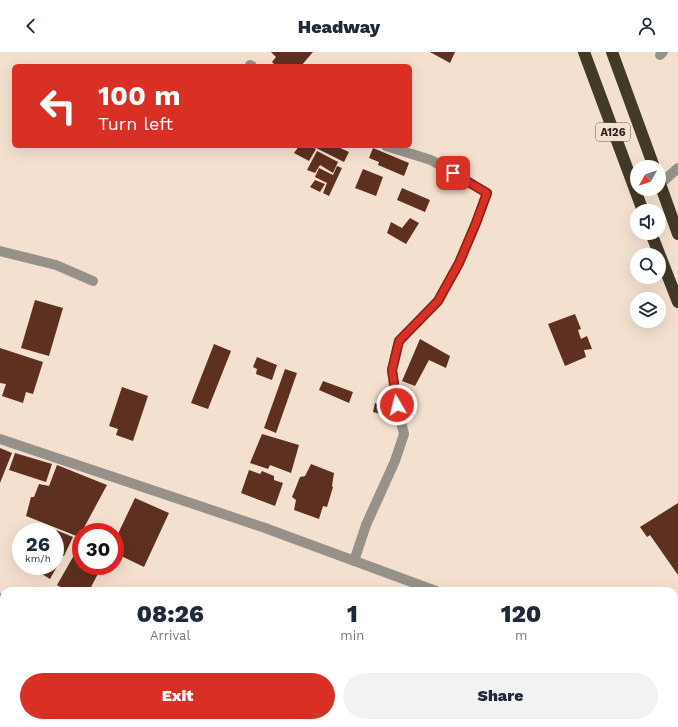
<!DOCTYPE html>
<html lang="en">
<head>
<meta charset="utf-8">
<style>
  body { margin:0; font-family:"Work Sans",sans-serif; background:#f2f2f3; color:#1f2937; height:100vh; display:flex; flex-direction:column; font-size:15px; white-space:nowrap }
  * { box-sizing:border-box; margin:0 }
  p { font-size:13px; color:#747a83 }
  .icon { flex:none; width:22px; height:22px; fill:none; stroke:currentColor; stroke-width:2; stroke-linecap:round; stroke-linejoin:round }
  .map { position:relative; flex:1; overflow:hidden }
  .side { position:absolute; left:0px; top:535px; width:678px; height:140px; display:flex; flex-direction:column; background:#fff; border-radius:12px 12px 0 0; box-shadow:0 4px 16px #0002 }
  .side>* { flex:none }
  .hud { position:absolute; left:12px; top:12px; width:400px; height:84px; border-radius:6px; box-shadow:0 4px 16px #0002; background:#d93025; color:#fff; overflow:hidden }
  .needle { width:26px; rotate:230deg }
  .buttons { position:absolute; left:630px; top:108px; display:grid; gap:8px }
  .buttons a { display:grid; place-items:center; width:36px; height:36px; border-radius:50%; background:#fff; box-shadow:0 4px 16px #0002; font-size:20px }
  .speed { position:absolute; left:12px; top:471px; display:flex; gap:8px; font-size:20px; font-weight:700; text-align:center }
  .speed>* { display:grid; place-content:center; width:52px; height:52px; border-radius:50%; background:#fff; box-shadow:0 4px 16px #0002; line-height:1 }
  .speed small { font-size:10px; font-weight:400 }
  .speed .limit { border:6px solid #d22; background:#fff; color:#111 }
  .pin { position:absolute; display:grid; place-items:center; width:34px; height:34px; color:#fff; margin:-17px; border-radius:8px; box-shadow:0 2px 6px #0006 }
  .me { position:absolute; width:44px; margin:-22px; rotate:352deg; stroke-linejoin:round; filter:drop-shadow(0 0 3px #0008) }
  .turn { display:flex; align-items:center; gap:14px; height:84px; padding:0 20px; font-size:18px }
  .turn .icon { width:52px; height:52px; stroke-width:2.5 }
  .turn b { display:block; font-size:28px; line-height:34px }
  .eta { display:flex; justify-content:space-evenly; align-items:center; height:68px; text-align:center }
  .eta b { font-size:24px; font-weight:800; line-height:28px }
  .action { display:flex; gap:8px; margin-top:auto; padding:8px 20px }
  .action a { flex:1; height:46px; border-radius:24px; background:#d93025; color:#fff; font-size:16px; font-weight:800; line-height:46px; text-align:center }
  .action a+a { background:#f2f2f3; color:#1f2937 }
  header { display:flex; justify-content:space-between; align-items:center; height:52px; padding:0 20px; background:#fff; font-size:18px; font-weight:800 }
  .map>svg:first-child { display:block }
  .building { fill:#5e301f }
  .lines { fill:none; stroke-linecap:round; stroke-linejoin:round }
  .street { stroke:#979289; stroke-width:10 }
  .highway { stroke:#423927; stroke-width:12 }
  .route-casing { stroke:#8d1f18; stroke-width:10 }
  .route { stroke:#d93025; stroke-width:7 }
  .labels { text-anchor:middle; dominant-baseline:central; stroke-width:4; stroke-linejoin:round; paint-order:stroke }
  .shield { fill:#f4e0cf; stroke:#645a50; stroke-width:1 }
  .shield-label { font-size:11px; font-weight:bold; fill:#27201a }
</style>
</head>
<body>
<header><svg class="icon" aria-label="back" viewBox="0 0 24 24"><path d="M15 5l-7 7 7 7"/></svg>Headway<svg class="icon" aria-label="person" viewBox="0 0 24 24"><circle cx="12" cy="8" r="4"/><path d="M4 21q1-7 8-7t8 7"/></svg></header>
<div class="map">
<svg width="678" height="675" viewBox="0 0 678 675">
  <rect width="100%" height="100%" fill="#f4e0cf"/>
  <g class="building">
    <path d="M271,0H313L301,14H276L272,10L276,5Z"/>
    <path d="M430,0H455L450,11Z"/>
    <path d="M299,94H310L316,97L309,109L294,101Z"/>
    <path d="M312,94H336L349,100L344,110Z"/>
    <path d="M373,96L409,111L404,124L378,113L379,110L369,106Z"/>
    <path d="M317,99L338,110L333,121L320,113L315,121L307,118Z"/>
    <path d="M337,114L342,116L329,144L323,141L327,131L315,125L319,116L333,123Z"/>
    <path d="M363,117L383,125L376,144L355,136Z"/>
    <path d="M315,128L325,132L320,140L310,135Z"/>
    <path d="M402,136L430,148L425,160L397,148Z"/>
    <path d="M410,166L419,171L406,192L387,181L391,170L402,176Z"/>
    <path d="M35,248L63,256L49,304L21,296Z"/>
    <path d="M575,262L581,277L578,278L581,287L587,284L592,297L584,298L586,305L565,314L548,272Z"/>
    <path d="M420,287L450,304L446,316L429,308L415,334L402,329Z"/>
    <path d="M214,292L231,299L208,357L191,351Z"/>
    <path d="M0,296L43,310L33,342L26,340L23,351L2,344L6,332L0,331Z"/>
    <path d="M257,305L277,313L272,328L256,322L257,317L253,315Z"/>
    <path d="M285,317L297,321L276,381L264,376Z"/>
    <path d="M323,329L353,340L349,351L319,338Z"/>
    <path d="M122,335L148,344L133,389L116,383L118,377L109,374Z"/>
    <path d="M375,351L391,356L388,364L373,360Z"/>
    <path d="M262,382L299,393L291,421L270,413L268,417L250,411Z"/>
    <path d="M0,396L12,401L0,431Z"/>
    <path d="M15,401L52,412L46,430L9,418Z"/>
    <path d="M311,412L334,421L332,434L333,435L327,455L323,454L319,467L294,458L296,448L292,445L300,425L305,424Z"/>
    <path d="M57,413L107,433L79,485L26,464L31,445H34L39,432L49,434Z"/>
    <path d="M249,418L260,422L262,419L274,424V428L283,431L275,454L241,441Z"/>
    <path d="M135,446L169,461L144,515L115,501V488Z"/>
    <path d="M678,451V523L650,483L647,485L640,475Z"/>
    <path d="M40,473L51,480H37Z"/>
    <path d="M56,478L73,485L64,504L56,502L55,504Z"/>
    <path d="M81,491V514H102L89,539H67L57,533Z"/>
    <path d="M55,506L60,509L50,527L29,514H55Z"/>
    <path d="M12,671H33L31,675H22Z"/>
    <path d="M130,671H169L168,675H129Z"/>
    <path d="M185,671H197L205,675H183Z"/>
    <path d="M506,671H514L518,675H501Z"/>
    <path d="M543,671H553L562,675H541Z"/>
  </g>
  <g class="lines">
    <g class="street">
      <path d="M660,3L663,0"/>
      <path d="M250,13L252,14"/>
      <path d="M660,132L678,116"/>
      <path d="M0,199L56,213L93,229"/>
      <path d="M0,387L265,476L436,539"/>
      <path d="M354,509L366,473L395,409L404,382L397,353L392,318L399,289L438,249L459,211L476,171L487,141L431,108L386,94"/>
      <path d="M0,546L4,548"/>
      <path d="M0,572L4,574"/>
      <path d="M0,627L4,618"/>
      <path d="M674,627L678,628"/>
      <path d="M246,671L255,675"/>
    </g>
    <g class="highway">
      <path d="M584,0L643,159"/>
      <path d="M612,0L654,115"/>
      <path d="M659,129L678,182"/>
      <path d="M651,181L678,250"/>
    </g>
  </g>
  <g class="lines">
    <g class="route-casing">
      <path id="route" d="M397,353L392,318L399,289L438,249L459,211L476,171L487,141L453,121"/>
    </g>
    <use href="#route" class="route"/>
  </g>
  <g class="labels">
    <rect class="shield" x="596" y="71" width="34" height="18" rx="3"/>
    <g class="shield-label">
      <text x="613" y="80">A126</text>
    </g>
  </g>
</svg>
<div class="buttons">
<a><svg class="needle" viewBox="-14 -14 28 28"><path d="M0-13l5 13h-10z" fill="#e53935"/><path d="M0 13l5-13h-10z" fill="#747a83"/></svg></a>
<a><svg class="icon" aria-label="sound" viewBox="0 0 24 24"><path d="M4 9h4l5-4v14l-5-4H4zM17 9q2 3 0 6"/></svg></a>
<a><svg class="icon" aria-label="search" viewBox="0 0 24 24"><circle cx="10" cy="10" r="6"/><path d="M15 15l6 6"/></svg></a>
<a><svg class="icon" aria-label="layers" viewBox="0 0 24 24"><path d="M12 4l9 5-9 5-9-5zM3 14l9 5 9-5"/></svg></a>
</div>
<div class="speed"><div>26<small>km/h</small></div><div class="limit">30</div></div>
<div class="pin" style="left:453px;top:121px;background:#d93025"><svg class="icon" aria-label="arrive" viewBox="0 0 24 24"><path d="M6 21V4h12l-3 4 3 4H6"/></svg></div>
<svg class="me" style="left:397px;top:353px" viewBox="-20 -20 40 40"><circle r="17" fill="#d93025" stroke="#fff" stroke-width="3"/><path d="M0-11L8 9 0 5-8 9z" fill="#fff"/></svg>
<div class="hud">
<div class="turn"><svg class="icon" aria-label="left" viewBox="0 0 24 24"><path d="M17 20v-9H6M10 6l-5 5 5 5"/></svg><div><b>100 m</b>Turn left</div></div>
</div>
<section class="side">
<div class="eta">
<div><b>08:26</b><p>Arrival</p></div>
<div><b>1</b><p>min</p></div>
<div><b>120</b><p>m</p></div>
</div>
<div class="action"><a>Exit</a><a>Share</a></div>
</section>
</div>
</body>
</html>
